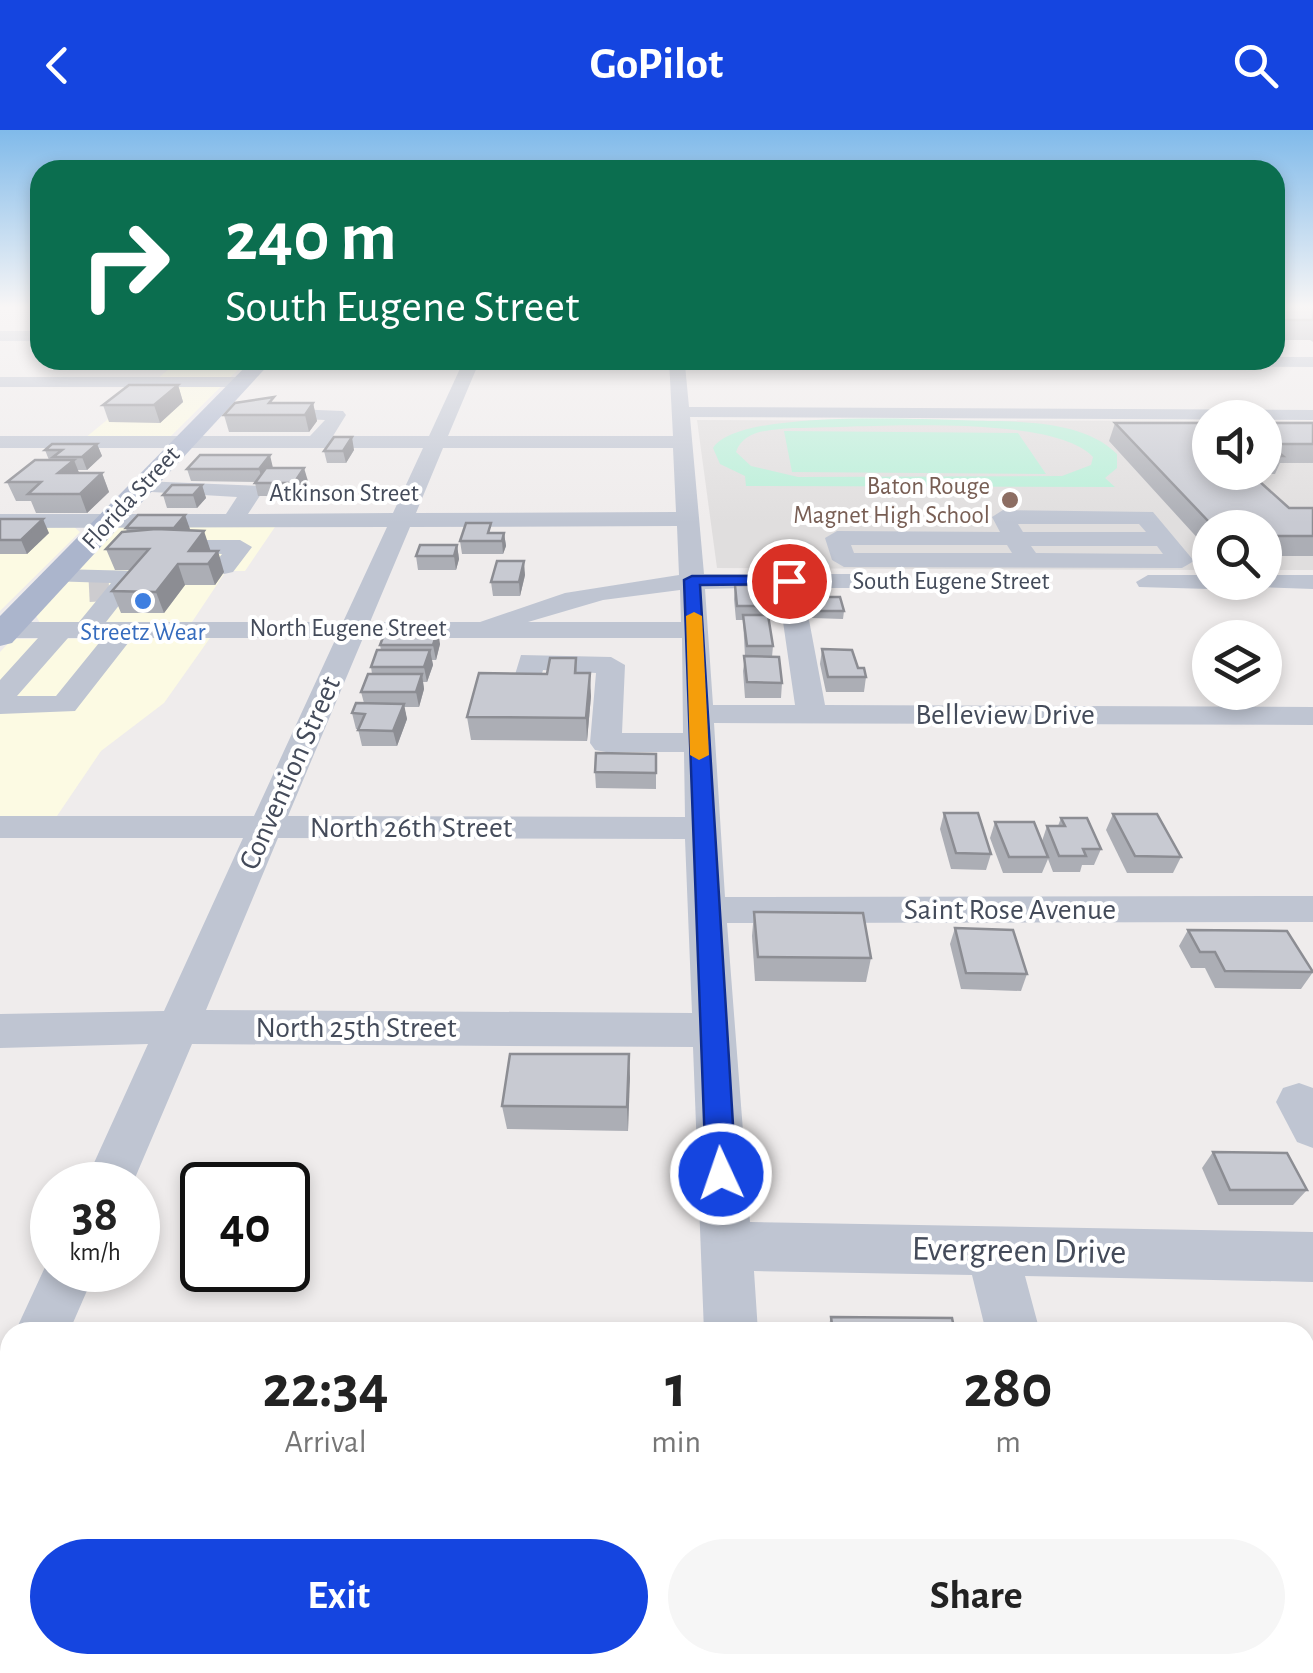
<!DOCTYPE html>
<html lang="en">
<head>
<meta charset="utf-8">
<style>
  body { margin:0; font-family:"Alegreya Sans",sans-serif; background:#f6f6f6; color:#222; height:100vh; display:flex; flex-direction:column; font-size:38px; white-space:nowrap }
  * { box-sizing:border-box; margin:0 }
  p { font-size:32px; color:#767676 }
  .icon { flex:none; width:55px; height:55px; fill:none; stroke:currentColor; stroke-width:2; stroke-linecap:round; stroke-linejoin:round }
  .map { position:relative; flex:1; overflow:hidden }
  .sheet { position:absolute; left:0px; top:1192px; width:1315px; height:352px; display:flex; flex-direction:column; background:#fff; border-radius:30px 30px 0 0; box-shadow:0 5px 15px #0003 }
  .sheet>* { flex:none }
  .hud { position:absolute; left:30px; top:30px; width:1255px; height:210px; border-radius:30px; box-shadow:0 5px 15px #0003; background:#0b6e4f; color:#fff; overflow:hidden }
  .tools { position:absolute; left:1192px; top:270px; display:grid; gap:20px }
  .tools a { display:grid; place-items:center; width:90px; height:90px; border-radius:50%; background:#fff; box-shadow:0 5px 15px #0003; font-size:50px }
  .speed { position:absolute; left:30px; top:1032px; display:flex; gap:20px; font-size:50px; font-weight:700; text-align:center }
  .speed>* { display:grid; place-content:center; width:130px; height:130px; border-radius:50%; background:#fff; box-shadow:0 5px 15px #0003; line-height:1 }
  .speed small { font-size:25px; font-weight:400 }
  .speed .limit { border:5px solid #111; border-radius:15px; background:#fff; color:#111 }
  .pin { position:absolute; display:grid; place-items:center; width:85px; height:85px; color:#fff; margin:-42px; border:5px solid #fff; border-radius:50%; box-shadow:0 2px 10px #0007 }
  .me { position:absolute; width:110px; margin:-55px; rotate:357deg; stroke-linejoin:round; filter:drop-shadow(0 0 8px #0008) }
  .turn { display:flex; align-items:center; gap:35px; height:210px; padding:0 30px; font-size:45px }
  .turn .icon { width:130px; height:130px; stroke-width:2.5 }
  .turn b { display:block; font-size:70px; line-height:85px }
  .eta { display:flex; justify-content:space-evenly; align-items:center; height:170px; text-align:center }
  .eta b { font-size:60px; font-weight:700; line-height:70px }
  .primary-button { display:flex; gap:20px; margin-top:auto; padding:20px 30px }
  .primary-button a { flex:1; height:115px; border-radius:60px; background:#1545e0; color:#fff; font-size:40px; font-weight:700; line-height:115px; text-align:center }
  .primary-button a+a { background:#f6f6f6; color:#222 }
  header { display:flex; justify-content:space-between; align-items:center; height:130px; padding:0 30px; background:#1545e0; color:#fff; font-size:45px; font-weight:700 }
  .map>svg:first-child { display:block }
  .commercial { fill:#fcfae3 }
  .education { fill:#e0dede }
  .green { fill:#b8efd8; fill-rule:evenodd }
  .lines { fill:none; stroke-linecap:round; stroke-linejoin:round }
  .minor-tunnel { stroke:#cdcccf; stroke-width:28; stroke-dasharray:28 14; stroke-linecap:butt }
  .minor { fill:#bfc5d2; fill-rule:evenodd }
  .major { fill:#abb5cc; fill-rule:evenodd }
  .wall { fill:#acaeb5 }
  .shaded-wall { fill:#8c8d93 }
  .building { fill:#c8cad2; stroke:#8c8d93; stroke-width:2.5 }
  .route { fill:#1545e0; stroke:#0e2d92; stroke-width:2.5 }
  .slow { fill:#f59e0b }
  .education-dot { fill:#8d6e63; stroke:#fff; stroke-width:4 }
  .shop-dot { fill:#3f7fe0; stroke:#fff; stroke-width:4 }
  .labels { text-anchor:middle; dominant-baseline:central; stroke-width:8; stroke-linejoin:round; paint-order:stroke }
  .far-education-label { font-size:25px; fill:#785e54; stroke:#fff; text-anchor:end }
  .far-street-label { font-size:25px; fill:#444b5a; stroke:#fff }
  .far-shop-label { font-size:25px; fill:#366cbe; stroke:#fff }
  .street-label { font-size:30px; fill:#444b5a; stroke:#fff }
  .near-street-label { font-size:35px; fill:#444b5a; stroke:#fff }
</style>
</head>
<body>
<header><svg class="icon" aria-label="back" viewBox="0 0 24 24"><path d="M15 5l-7 7 7 7"/></svg>GoPilot<svg class="icon" aria-label="search" viewBox="0 0 24 24"><circle cx="10" cy="10" r="6"/><path d="M15 15l6 6"/></svg></header>
<div class="map">
<svg width="1313" height="1543" viewBox="0 0 1313 1543">
  <rect width="100%" height="100%" fill="#efecec"/>
  <g class="commercial">
    <path d="M180,230H248L170,307L85,308Z"/>
    <path d="M0,394L72,395L80,402L0,481Z"/>
    <path d="M277,394L245,441H226L192,492L40,493L36,486L121,395Z"/>
    <path d="M210,508L164,573L101,621L57,686H0V522L12,509Z"/>
  </g>
  <path class="education" d="M697,290L1210,291V342H1265V291H1313V440H1265V398H1210V440L717,438Z"/>
  <g class="green">
    <path d="M998,291C1036,292 1089,295 1117,324V338L1105,348L1115,357L746,356L745,346L720,334L713,318C740,276 946,291 998,291ZM793,298C858,298 1051,282 1093,327L1091,335L1062,346L798,347L751,336L736,322C744,299 772,300 793,298Z"/>
    <path d="M784,301L1018,303L1046,344L792,342Z"/>
  </g>
  <g class="lines">
    <path class="minor-tunnel" d="M89,458L109,457"/>
    <g class="minor">
      <rect x="0" y="201" width="40" height="10"/>
      <path d="M1275,227H1313V237L685,235L689,277L1313,280V290L690,287L704,444H878L890,451L878,458H803L825,575L1313,577V595L714,593L725,767L1313,766V792L727,793L750,1092L1313,1102V1152L1025,1146L1040,1202H986L972,1145L754,1141L758,1202H704L693,917L192,914L132,1055H84L148,914L0,918V884L164,881L243,708H0V686H254L336,508H132L75,581L0,584V550L38,508H0V492H79L111,453L48,451L45,446L48,441L57,439L139,441L142,446L106,492H343L387,397L0,398V384H226L237,367L135,361L131,357L142,351L260,356L263,361L248,384L393,383L423,318H0V306H310L325,290L261,287L258,283L267,278L343,281L346,285L333,306H429L464,230H480L448,306H673L669,230ZM443,318H673L676,382L416,383ZM677,396L679,445L565,463L480,492H370L410,397ZM778,457L795,575H713L705,459ZM680,460L681,492H528L603,470ZM68,508H103L56,566H17ZM363,508H682L683,603H622L625,535L611,527L521,525L510,561L515,567H535L543,540L596,543L590,613L595,620L606,622H684L685,687L288,686ZM278,708L685,709L692,883L206,880Z"/>
      <path d="M0,247H241L249,252L241,257H0Z"/>
      <path d="M1003,380L1153,382L1194,431L1182,438L844,437L832,430L825,408L837,401L1000,402L992,387ZM1018,394H1139L1146,402H1023ZM851,415H1007L1012,423H854ZM1031,416H1157L1163,424L1036,423Z"/>
      <path d="M193,410H240L252,417L233,442L224,444L212,437L222,424L185,422L181,417Z"/>
      <path d="M1148,445H1210V452H1222L1210,459L1139,457L1136,452Z"/>
      <path d="M1265,445H1313V459L1256,457L1253,452H1265Z"/>
      <path d="M1299,953L1313,958V1018L1297,1012L1276,972L1283,958Z"/>
      <path d="M52,1122V1140H96L69,1202H15Z"/>
      <path d="M10,1246V1322L0,1326V1250Z"/>
      <rect x="714" y="1535" width="68" height="8"/>
    </g>
    <path class="major" d="M252,230H273L12,513L0,516V486Z"/>
  </g>
  <g class="wall">
    <path d="M1275,177H1313V212L1310,210H1275Z"/>
    <path d="M178,255L183,272L160,293L109,292L103,275Z"/>
    <path d="M276,273H313L317,291L309,302H229L224,285Z"/>
    <path d="M1115,293L1210,342H1265V293H1313V333H1280L1275,344H1251L1289,378H1313V426H1265V398H1210V413H1202L1109,311Z"/>
    <path d="M97,314L102,326L87,340H78L79,343H102L109,362L87,383H36L31,371H16L7,352L49,330L45,320Z"/>
    <path d="M354,320L346,333H327L324,321Z"/>
    <path d="M273,338L308,351L297,366H258L255,353L256,352L191,351L187,339Z"/>
    <path d="M202,355L206,368L197,378H167L163,365Z"/>
    <path d="M0,389L49,403L27,424H0Z"/>
    <path d="M126,398L190,399L188,401L210,421L224,442L215,455H185L164,483H121L112,461L131,440H115L106,419L127,402Z"/>
    <path d="M492,403H504L506,416L503,424H462L460,411Z"/>
    <path d="M457,415L459,429L456,440H418L416,426Z"/>
    <path d="M525,445L520,466H493L491,452Z"/>
    <path d="M735,455L770,476L769,489L773,516L772,527L782,553L781,568H745L743,541L745,526L743,490H736L734,469Z"/>
    <path d="M817,467L844,481L843,489L812,488L810,480L811,473H816Z"/>
    <path d="M440,514L436,530H432L433,535L427,552H423L424,559L419,577H404L407,589L397,616H362L358,599H356L352,583L364,573L361,562L372,544L371,537L381,520L380,515Z"/>
    <path d="M822,519L858,538L866,547L864,562H826L820,534Z"/>
    <path d="M576,528L577,543L591,566L587,611L471,610L467,587Z"/>
    <path d="M656,624V659L596,658L595,642Z"/>
    <path d="M944,683L991,724L986,740L951,739L940,699Z"/>
    <path d="M1113,684L1181,727L1173,743H1127L1106,700Z"/>
    <path d="M1061,688L1101,719L1094,735H1082L1080,742H1053L1048,729L1042,743H1003L990,708L995,692L1042,711L1047,696H1058Z"/>
    <path d="M754,782L871,828L866,852L755,851L752,806Z"/>
    <path d="M955,798L1027,844L1021,861L961,859L950,814Z"/>
    <path d="M1188,800L1313,842L1301,859L1215,858L1205,838H1191L1179,816Z"/>
    <path d="M629,924L628,1001L507,999L502,976Z"/>
    <path d="M1213,1022L1307,1060L1293,1075H1218L1202,1038Z"/>
    <path d="M831,1187L955,1202H827Z"/>
    <path d="M840,1535H1071L1073,1543H841Z"/>
  </g>
  <g class="shaded-wall">
    <path d="M178,255L183,272L160,293L154,275Z"/>
    <path d="M313,273L317,291L309,302L305,285Z"/>
    <path d="M352,307L354,320L346,333L343,321Z"/>
    <path d="M97,314L102,326L87,340L82,327Z"/>
    <path d="M270,325L273,338L263,352L259,339Z"/>
    <path d="M74,330L81,348L58,343Z"/>
    <path d="M304,338L308,351L297,366L294,353Z"/>
    <path d="M102,343L109,362L87,383L80,364Z"/>
    <path d="M202,355L206,368L197,378L193,365Z"/>
    <path d="M185,385L190,399L179,412L174,398Z"/>
    <path d="M43,389L49,403L27,424L21,410Z"/>
    <path d="M204,401L211,422L189,421Z"/>
    <path d="M504,403L506,416L503,424L502,411Z"/>
    <path d="M457,415L459,429L456,440L454,426Z"/>
    <path d="M218,421L224,442L215,455L208,434Z"/>
    <path d="M524,431L525,445L520,466L519,452Z"/>
    <path d="M178,434L185,455L164,483L156,462Z"/>
    <path d="M438,500L440,514L436,530L433,515Z"/>
    <path d="M430,520L433,535L427,552L424,537Z"/>
    <path d="M590,543L591,566L587,611L586,588Z"/>
    <path d="M422,544L424,559L419,577L416,562Z"/>
    <path d="M404,574L407,589L397,616L393,601Z"/>
    <path d="M629,924L630,948L628,1001L627,977Z"/>
  </g>
  <g class="building">
    <path d="M1275,177H1313V190H1283L1275,185V181H1277Z"/>
    <path d="M129,255H178L154,275H103Z"/>
    <path d="M274,267L269,273H313L305,285H224L235,273Z"/>
    <path d="M1115,293H1210V342H1249L1289,378H1313V406H1269L1265,402V398H1260L1255,393H1210Z"/>
    <path d="M1265,293H1313V314H1269L1283,326H1265Z"/>
    <path d="M334,307H352L343,321H324Z"/>
    <path d="M52,314H97L82,327H53L62,320H45Z"/>
    <path d="M200,325H270L259,339H187Z"/>
    <path d="M35,330H74L58,343H102L80,364H28L41,352H7Z"/>
    <path d="M266,338H304L294,353H255Z"/>
    <path d="M172,355H202L193,365H163Z"/>
    <path d="M138,385H185L174,398H126Z"/>
    <path d="M0,389H43L21,410H0Z"/>
    <path d="M466,393H491L488,403H504L502,411H460Z"/>
    <path d="M156,399L204,401L189,421H218L208,434H178L156,462L112,461L149,419H106L122,402Z"/>
    <path d="M420,415H457L454,426H416Z"/>
    <path d="M497,431H524L519,452H491Z"/>
    <path d="M735,455H767L770,476H737Z"/>
    <path d="M817,467H840L844,481H813L811,473H818Z"/>
    <path d="M743,485H768L773,516H747Z"/>
    <path d="M386,500H438L433,515H380Z"/>
    <path d="M822,519L852,520L858,538H864L866,547H828Z"/>
    <path d="M377,520H430L424,537H371Z"/>
    <path d="M744,526L779,527L782,553L747,552Z"/>
    <path d="M550,528H576L575,543H590L586,588L467,587L479,543L547,544Z"/>
    <path d="M368,544H422L416,562H361Z"/>
    <path d="M356,573L404,574L393,601L358,600L365,584L352,583Z"/>
    <path d="M596,623L656,624V643L595,642Z"/>
    <path d="M944,683H978L991,724L956,723Z"/>
    <path d="M1113,684H1157L1181,727L1135,726Z"/>
    <path d="M1061,688H1087L1101,719H1083L1086,726H1059L1047,696H1065Z"/>
    <path d="M995,692H1034L1048,727H1009Z"/>
    <path d="M754,782L863,783L871,828L758,827Z"/>
    <path d="M955,798L1013,800L1027,844L966,843Z"/>
    <path d="M1188,800L1287,801L1313,842L1225,841L1215,822H1200Z"/>
    <path d="M510,924H629L627,977L502,976Z"/>
    <path d="M1213,1022L1287,1023L1307,1060H1230Z"/>
    <path d="M831,1187L952,1188L955,1202H833Z"/>
    <path d="M852,1535H1071L1073,1543H853Z"/>
  </g>
  <linearGradient id="sky" x2="0" y2="1"><stop stop-color="#80baea"/><stop offset="0.45" stop-color="#f8f6f6"/><stop offset="1" stop-color="#f8f6f6" stop-opacity="0"/></linearGradient>
  <rect width="1313" height="393" fill="url(#sky)"/>
  <path class="route" d="M789,446L794,448V454L700,455L736,1044L731,1053L721,1057L711,1053L706,1044L684,450L692,446Z"/>
  <path class="slow" d="M694,482L702,486L709,625L699,630L690,625L686,486Z"/>
  <circle class="education-dot" cx="1010" cy="370" r="10"/>
  <circle class="shop-dot" cx="143" cy="471" r="10"/>
  <g class="labels">
    <g class="far-education-label">
      <text x="990" y="356">Baton Rouge<tspan x="990" dy="29">Magnet High School</tspan></text>
    </g>
    <g class="far-street-label">
      <text x="344" y="363">Atkinson Street</text>
      <text transform="translate(131 368) rotate(-47)">Florida Street</text>
      <text x="951" y="451">South Eugene Street</text>
      <text x="348" y="498">North Eugene Street</text>
    </g>
    <g class="far-shop-label">
      <text x="143" y="502">Streetz Wear</text>
    </g>
    <g class="street-label">
      <text x="1005" y="585">Belleview Drive</text>
      <text transform="translate(290 643) rotate(-66)">Convention Street</text>
      <text x="411" y="698">North 26th Street</text>
      <text x="1010" y="780">Saint Rose Avenue</text>
      <text x="356" y="898">North 25th Street</text>
    </g>
    <g class="near-street-label">
      <text transform="translate(1019 1121) rotate(1)">Evergreen Drive</text>
    </g>
  </g>
</svg>
<div class="tools">
<a><svg class="icon" aria-label="sound" viewBox="0 0 24 24"><path d="M4 9h4l5-4v14l-5-4H4zM17 9q2 3 0 6"/></svg></a>
<a><svg class="icon" aria-label="search" viewBox="0 0 24 24"><circle cx="10" cy="10" r="6"/><path d="M15 15l6 6"/></svg></a>
<a><svg class="icon" aria-label="layers" viewBox="0 0 24 24"><path d="M12 4l9 5-9 5-9-5zM3 14l9 5 9-5"/></svg></a>
</div>
<div class="speed"><div>38<small>km/h</small></div><div class="limit">40</div></div>
<div class="pin" style="left:789px;top:451px;background:#d93025"><svg class="icon" aria-label="arrive" viewBox="0 0 24 24"><path d="M6 21V4h12l-3 4 3 4H6"/></svg></div>
<svg class="me" style="left:721px;top:1044px" viewBox="-20 -20 40 40"><circle r="17" fill="#1545e0" stroke="#fff" stroke-width="3"/><path d="M0-11L8 9 0 5-8 9z" fill="#fff"/></svg>
<div class="hud">
<div class="turn"><svg class="icon" aria-label="right" viewBox="0 0 24 24"><path d="M7 20v-9h11M14 6l5 5-5 5"/></svg><div><b>240 m</b>South Eugene Street</div></div>
</div>
<section class="sheet">
<div class="eta">
<div><b>22:34</b><p>Arrival</p></div>
<div><b>1</b><p>min</p></div>
<div><b>280</b><p>m</p></div>
</div>
<div class="primary-button"><a>Exit</a><a>Share</a></div>
</section>
</div>
</body>
</html>
